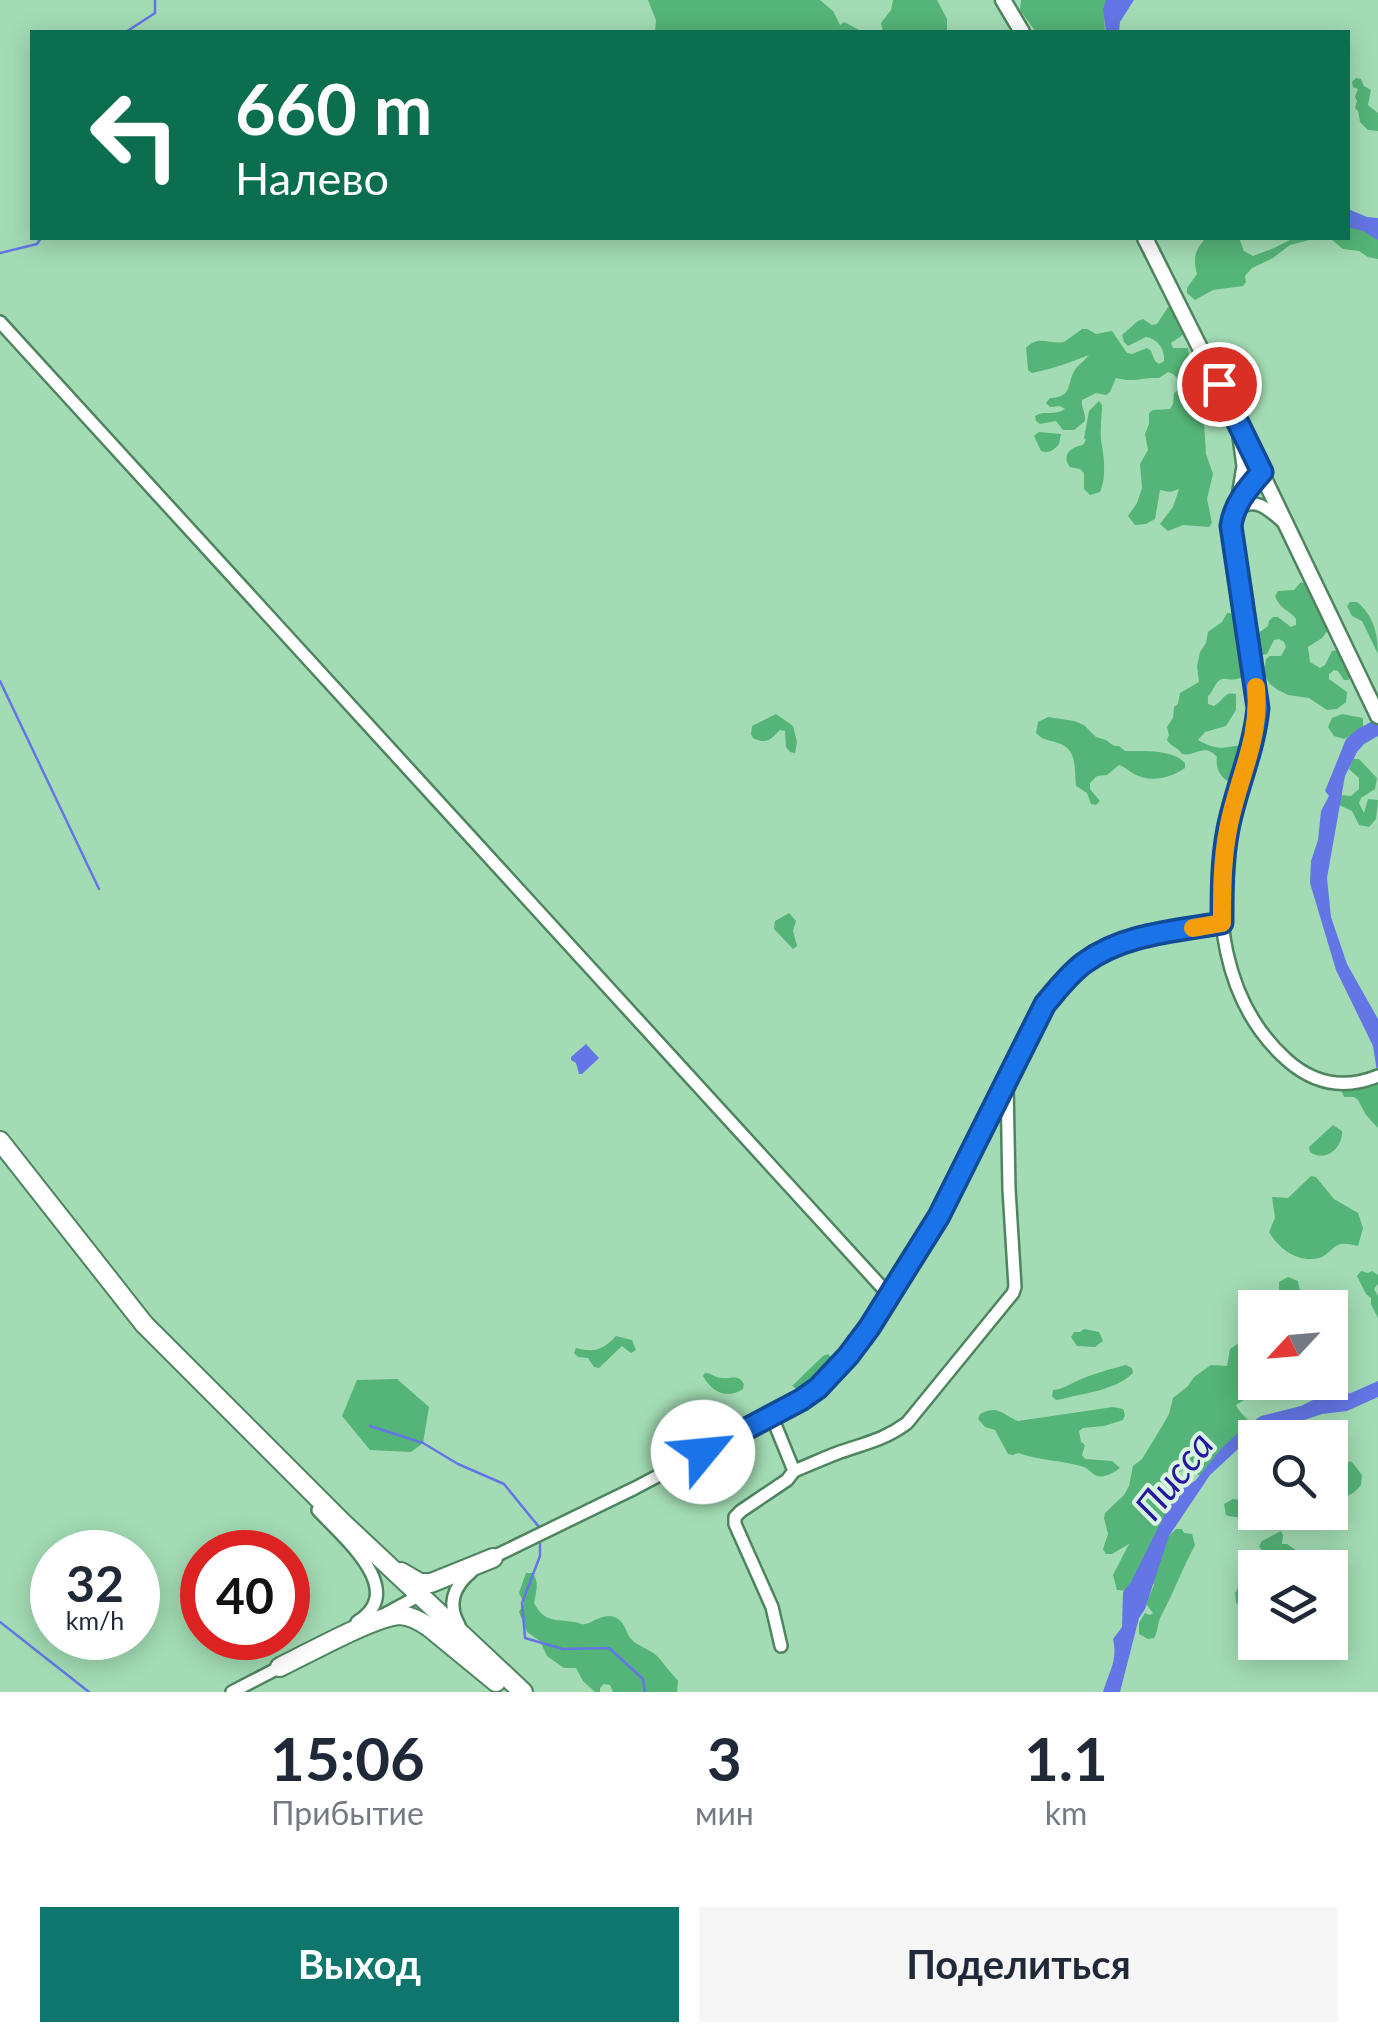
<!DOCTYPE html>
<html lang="ru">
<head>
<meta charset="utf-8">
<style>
  body { margin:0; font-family:Lato,sans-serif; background:#f6f6f7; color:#1f2937; height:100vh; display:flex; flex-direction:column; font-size:38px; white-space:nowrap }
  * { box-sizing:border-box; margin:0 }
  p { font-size:32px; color:#747a83 }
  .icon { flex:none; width:55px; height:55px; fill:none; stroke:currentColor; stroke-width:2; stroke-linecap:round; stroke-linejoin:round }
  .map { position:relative; height:1692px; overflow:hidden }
  .drawer { display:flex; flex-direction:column; background:#fff; flex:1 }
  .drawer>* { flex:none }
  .banner { position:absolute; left:30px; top:30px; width:1320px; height:210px; border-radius:0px; box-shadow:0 5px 25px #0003; background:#0b6e4f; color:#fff; overflow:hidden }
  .needle { width:65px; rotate:244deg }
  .buttons { position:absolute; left:1238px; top:1290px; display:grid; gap:20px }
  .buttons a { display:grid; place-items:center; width:110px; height:110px; border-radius:0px; background:#fff; box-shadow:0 5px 25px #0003; font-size:50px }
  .speed { position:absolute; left:30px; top:1530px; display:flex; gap:20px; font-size:50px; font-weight:700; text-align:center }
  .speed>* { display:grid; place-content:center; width:130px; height:130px; border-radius:50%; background:#fff; box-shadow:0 5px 25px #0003; line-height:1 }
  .speed small { font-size:25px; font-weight:400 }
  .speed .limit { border:15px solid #d22; background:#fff; color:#111 }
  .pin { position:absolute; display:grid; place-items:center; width:85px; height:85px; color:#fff; margin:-42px; border:5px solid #fff; border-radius:50%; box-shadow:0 2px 10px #0007 }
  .me { position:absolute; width:110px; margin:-55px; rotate:62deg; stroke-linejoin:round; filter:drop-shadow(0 0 8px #0008) }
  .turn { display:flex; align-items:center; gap:35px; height:210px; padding:0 40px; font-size:45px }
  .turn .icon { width:130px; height:130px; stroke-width:2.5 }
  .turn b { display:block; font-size:70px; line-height:85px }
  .eta { display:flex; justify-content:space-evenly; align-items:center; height:170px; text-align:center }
  .eta b { font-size:60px; font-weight:700; line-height:70px }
  .action { display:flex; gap:20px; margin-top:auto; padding:20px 40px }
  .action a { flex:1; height:115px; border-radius:0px; background:#0f766e; color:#fff; font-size:40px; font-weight:700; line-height:115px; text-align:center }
  .action a+a { background:#f6f6f7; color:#1f2937 }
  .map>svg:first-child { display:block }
  .green { fill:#55b477 }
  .water { fill:#6476e6 }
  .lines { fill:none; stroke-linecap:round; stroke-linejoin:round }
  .stream { stroke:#6476e6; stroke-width:2.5 }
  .minor-casing { stroke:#4f8460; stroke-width:16 }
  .major-casing { stroke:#4f8460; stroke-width:19 }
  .highway-casing { stroke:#4f8460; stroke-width:22 }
  .minor { stroke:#fff; stroke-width:11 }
  .major { stroke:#fff; stroke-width:14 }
  .highway { stroke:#fff; stroke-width:18 }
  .route-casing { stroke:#114b97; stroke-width:25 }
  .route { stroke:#1a73e8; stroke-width:18 }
  .slow { stroke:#f59e0b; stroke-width:18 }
  .labels { text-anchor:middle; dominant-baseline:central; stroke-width:8; stroke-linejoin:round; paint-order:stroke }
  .water-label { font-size:38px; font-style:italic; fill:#25189e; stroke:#d9f5e0 }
</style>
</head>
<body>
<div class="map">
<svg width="1378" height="1692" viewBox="0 0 1378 1692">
  <rect width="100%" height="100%" fill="#a3dcb4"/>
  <g class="green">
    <path d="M648,0H820L833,11L840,25L844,22L863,32H655L656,20Z"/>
    <path d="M893,0H937L947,19V32H883L881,23L891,10Z"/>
    <path d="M1021,0H1108L1104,11L1105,32H1036L1020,10Z"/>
    <path d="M1356,78L1361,79L1364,86L1371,90L1368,105L1378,113V131L1368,130L1360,122L1358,111L1355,108L1357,101L1355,97L1358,89L1353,87L1352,82Z"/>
    <path d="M1348,225L1378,236V259L1368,257L1359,251L1343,249L1331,239L1321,238H1348Z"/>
    <path d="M1206,238H1239L1244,251L1253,256L1274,248L1294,238H1317L1290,245L1273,258L1252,268L1245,276L1246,282L1243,286L1213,290L1195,300L1187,293V288L1197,274C1193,258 1194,251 1206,238Z"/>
    <path d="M1168,307L1173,309L1183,324L1184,334L1171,343L1173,348H1188C1189,360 1196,373 1189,384L1184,385L1173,374L1168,372L1159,378C1142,377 1134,383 1116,378L1110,392L1106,395L1096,393L1082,400C1081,408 1086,413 1085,421L1074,430H1063L1056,421L1040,424L1036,421L1035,416C1044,410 1056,416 1065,409L1060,406L1050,407L1046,403L1050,398C1075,397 1065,382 1077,367C1081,363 1086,359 1089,355C1071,362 1052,369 1032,373L1028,370L1026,348C1039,334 1049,345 1064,342L1082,329H1087L1096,334L1112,331L1127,353L1132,354L1147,348L1151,351L1155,361L1159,364L1164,361C1165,349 1158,339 1146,337L1128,346L1124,342L1122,335L1138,321L1143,319L1152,325L1157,324Z"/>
    <path d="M1182,387L1193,388L1196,392L1197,408L1204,423L1206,454L1213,474L1207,499L1212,523L1209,527L1183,525L1168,531L1160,524L1173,507L1179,489L1170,492L1160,490L1155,519L1146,524L1135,525L1128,516L1137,503L1142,488L1140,464L1148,450L1145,434L1149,424V413L1153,410L1170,409L1173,404L1174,393Z"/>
    <path d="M1099,401L1102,405C1102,416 1100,429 1101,440C1104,457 1107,476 1100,492L1090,495L1084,489V473L1080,469L1070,467C1061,455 1071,447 1083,445L1086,440L1084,438L1089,411Z"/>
    <path d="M1039,432L1061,434L1059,444C1054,450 1049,454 1041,451L1034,436Z"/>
    <path d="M1301,582L1306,584L1328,630L1322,638L1308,647L1310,662L1320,668L1325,665L1332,651L1338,650L1350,674L1349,680H1344L1338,671L1334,670L1329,674V679L1347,692L1346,702L1337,709L1327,710L1309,698L1288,695L1278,690L1270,684L1264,674L1266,659L1270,656H1281L1286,647L1284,642L1279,639L1274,640L1267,654L1262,655L1256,635L1268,626L1269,621L1273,617H1278L1291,627L1296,625V619C1289,609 1281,611 1275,596L1278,591L1294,590Z"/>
    <path d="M1350,602H1357C1373,615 1378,633 1378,654L1362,621L1352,616L1347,606Z"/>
    <path d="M1227,613L1235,614C1246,629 1248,655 1247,674C1227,688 1224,668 1213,689C1207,701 1208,690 1208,704L1214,706C1223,701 1224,691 1236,694V710L1226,726L1205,732L1198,740C1205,744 1214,748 1222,748C1224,748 1238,745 1239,746C1252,751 1237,777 1232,783C1221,779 1215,769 1217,757C1204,742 1196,757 1182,754C1178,747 1171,747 1167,740L1169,735L1167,727L1173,718L1174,707L1178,704L1180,693L1199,682L1197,666L1200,652L1206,643L1208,632L1222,622Z"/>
    <path d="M776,714L793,726L797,742L795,753L790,752L786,747L785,731L780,730C771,739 767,745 753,738L751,734L752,726Z"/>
    <path d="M1342,714L1363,718V729L1344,739L1334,736L1328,727L1332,718Z"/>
    <path d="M1048,717L1074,721L1084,725L1096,737L1106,740L1114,746H1119L1125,751C1143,751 1173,749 1185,763V768C1171,778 1150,783 1134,774C1129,771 1125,767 1119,765L1107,775L1097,776L1090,783V789L1100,801L1096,805L1091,804L1087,793L1076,786C1074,769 1078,749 1058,743C1048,739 1044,741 1036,733L1038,722Z"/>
    <path d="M1353,759H1359L1377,778L1375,789L1361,798L1359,803L1364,813L1368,799L1378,800L1376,819L1369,827L1359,825L1352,811L1337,804L1340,795L1351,796L1359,789V778L1349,769Z"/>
    <path d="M789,913L796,921L793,931L797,946L793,949L774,929L775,921Z"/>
    <path d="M1378,1082V1128L1366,1115L1358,1100L1354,1097H1344L1340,1087Z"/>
    <path d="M1333,1125L1342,1131C1343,1148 1325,1163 1310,1152L1309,1147Z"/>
    <path d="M1311,1176L1316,1177L1334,1199L1358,1213L1363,1228L1358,1246C1352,1245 1347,1243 1341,1244C1332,1246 1328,1256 1319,1258C1298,1263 1279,1249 1269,1232L1275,1218L1272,1197L1288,1198Z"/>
    <path d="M1361,1271L1368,1273L1372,1271L1378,1275V1284L1374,1289L1378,1296V1318L1371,1304V1298L1366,1294L1357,1276Z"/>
    <path d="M1288,1277L1298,1281L1303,1307H1261L1264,1300L1279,1293V1282Z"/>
    <path d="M1255,1324V1372L1251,1381L1256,1389L1254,1394L1236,1405C1239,1414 1249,1417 1251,1427L1203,1476L1198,1475L1192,1466L1187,1467C1168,1478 1167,1493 1175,1512L1128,1591L1117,1590L1113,1575L1129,1544L1112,1554H1106L1103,1549L1108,1534L1104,1518L1105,1513L1124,1495L1129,1486L1133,1466L1142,1459L1161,1428L1169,1414L1173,1398L1188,1386L1194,1377L1211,1365L1227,1366L1230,1349L1243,1340L1246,1329Z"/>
    <path d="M1084,1329L1099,1332L1103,1341L1095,1347L1077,1346L1071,1337L1074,1332H1080Z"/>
    <path d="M616,1336L632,1340L636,1350L631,1353L622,1346L599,1368L594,1367L588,1358L578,1357L574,1353L576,1348C594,1353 603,1350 616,1336Z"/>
    <path d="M828,1354L832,1358C826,1371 810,1384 797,1389L792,1386L823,1356Z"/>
    <path d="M1126,1365L1132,1368L1133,1373C1116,1390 1085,1393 1062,1399L1056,1400L1052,1396L1053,1390C1063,1389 1068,1385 1077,1381C1092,1374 1110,1369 1126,1365Z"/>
    <path d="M705,1373C712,1373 715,1378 722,1378C733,1379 738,1374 744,1384L743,1389C727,1400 712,1392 703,1376Z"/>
    <path d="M397,1379L429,1407L423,1443L411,1452L370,1450L342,1416L357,1380Z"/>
    <path d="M1113,1407L1123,1409L1125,1415L1123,1420L1104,1426L1083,1428L1079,1431L1081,1442L1085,1445L1082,1455L1085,1459L1112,1461L1120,1468C1115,1472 1105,1478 1097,1476C1092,1474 1089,1469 1084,1467C1062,1460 1040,1461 1018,1453L1013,1455L1008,1454L995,1430L985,1427L978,1419L980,1414C998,1404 1003,1415 1018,1421Z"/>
    <path d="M1346,1461L1352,1462L1362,1475L1361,1485C1352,1497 1344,1498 1330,1494V1468L1339,1469Z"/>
    <path d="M1255,1482V1512L1267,1513L1263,1519C1258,1520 1230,1517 1226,1515L1224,1504L1233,1499L1242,1500Z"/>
    <path d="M1176,1529H1182L1184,1533L1192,1534L1195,1545C1183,1567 1174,1592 1162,1614C1157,1622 1159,1630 1154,1638L1148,1639L1139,1634V1623L1145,1613L1150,1615L1153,1613L1146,1604L1154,1585L1151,1580L1165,1540Z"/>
    <path d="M1281,1531L1283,1535L1282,1544H1287L1313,1562C1322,1559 1331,1561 1336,1570L1333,1575H1330V1568L1295,1567L1291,1561H1286L1278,1567L1255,1568V1609L1249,1612L1236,1603L1235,1593L1238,1588H1249L1251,1579L1246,1569L1249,1566L1265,1565L1273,1559L1272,1553L1262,1551L1259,1546L1262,1541Z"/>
    <path d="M526,1573H532C540,1581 536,1592 534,1603C545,1623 555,1619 574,1622C582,1623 581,1626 589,1623C598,1619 608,1612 618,1619C625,1623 626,1633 631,1639C638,1647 651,1649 658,1657C664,1664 671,1673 678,1681L677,1692H613L610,1685L604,1684L600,1688V1692H595L583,1681L576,1668H564L547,1656L540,1641L527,1632L519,1612L524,1603L519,1593Z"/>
  </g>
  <g class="water">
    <path d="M1106,0H1134L1120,22L1119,32H1106L1103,9Z"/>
    <path d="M1348,209L1367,217L1378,218V240L1363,231L1348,227Z"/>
    <path d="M1378,718V736L1364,744L1357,752L1345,776L1327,878L1331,917L1347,964L1378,1019V1078L1373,1046L1336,970L1310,883L1311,861L1318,840L1321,811L1329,796L1325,791L1346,739L1358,729Z"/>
    <path d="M586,1044L599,1058L582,1074H579L576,1063L571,1060V1057Z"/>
    <path d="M1378,1381V1397L1347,1411L1322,1414L1250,1438L1210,1475L1169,1536L1145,1609L1139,1618L1120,1692H1103C1109,1671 1118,1661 1113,1639L1122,1627L1123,1592L1131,1582L1165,1514L1181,1489L1195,1481L1222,1448L1243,1428L1261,1416L1301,1406L1315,1399L1351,1393Z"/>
  </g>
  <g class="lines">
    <g class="stream">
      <path d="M126,32L155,13V0"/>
      <path d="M0,253L37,244L41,238"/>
      <path d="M0,681L99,889"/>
      <path d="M370,1426L423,1443L458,1464L504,1484L539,1527"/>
      <path d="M540,1543V1556L522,1603L525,1638L563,1649L609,1648L643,1679L645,1692"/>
      <path d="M0,1622L89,1692"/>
    </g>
    <g class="minor-casing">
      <g id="minor">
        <path d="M0,322L889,1295"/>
        <path d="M1262,472C1248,489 1234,504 1231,526L1258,708C1255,749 1237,787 1228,827C1211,908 1222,1002 1287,1060C1314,1084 1344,1090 1378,1076"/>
        <path d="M1238,497L1243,466L1239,437"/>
        <path d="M1238,508C1256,497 1268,509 1282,521"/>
        <path d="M772,1417L794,1471L787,1480L741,1511L735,1517V1524L772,1607L781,1646"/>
        <path d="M794,1471C809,1465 824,1458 840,1452C866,1443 884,1440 907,1423L1013,1293L1015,1287L1009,1189L1007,1084"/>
        <path d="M318,1510C343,1537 409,1591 357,1622"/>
        <path d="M489,1559L635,1488L801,1400L818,1388L849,1356L869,1328L939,1216L1045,1004C1057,990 1069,974 1084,963C1123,934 1175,930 1222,923"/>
        <path d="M387,1613L424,1593"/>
        <path d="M459,1625C447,1605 453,1587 471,1572"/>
        <path d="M232,1692L286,1664"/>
      </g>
    </g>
    <g class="major-casing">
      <g id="major">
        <path d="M1003,0L1022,32"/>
        <path d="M1145,238L1235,418L1378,716"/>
      </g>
    </g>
    <g class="highway-casing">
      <g id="highway">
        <path d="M0,1141L144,1324L343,1523L523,1692"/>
        <path d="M401,1572L420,1583H431L493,1558"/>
        <path d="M280,1667C307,1654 373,1617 399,1615C410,1615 420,1621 429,1627L496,1682"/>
      </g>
    </g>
    <use href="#minor" class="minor"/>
    <use href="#major" class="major"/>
    <use href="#highway" class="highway"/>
  </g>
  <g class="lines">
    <g class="route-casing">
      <path id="route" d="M703,1452L801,1400L818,1388L848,1356L869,1328L939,1216L1045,1004C1057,990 1069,974 1084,963C1123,934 1175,931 1222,923C1222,892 1222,860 1228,829C1236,788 1254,750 1258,708L1231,526C1234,504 1247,489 1262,472L1219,384"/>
    </g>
    <use href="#route" class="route"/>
    <path class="slow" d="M1193,928L1222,923C1222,892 1222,861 1228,830C1237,779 1261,741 1256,687"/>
  </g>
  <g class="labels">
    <g class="water-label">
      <text transform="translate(1173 1475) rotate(-52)">Писса</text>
    </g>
  </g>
</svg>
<div class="buttons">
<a><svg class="needle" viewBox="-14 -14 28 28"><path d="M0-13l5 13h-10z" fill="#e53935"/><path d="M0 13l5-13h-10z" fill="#747a83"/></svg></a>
<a><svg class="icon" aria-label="search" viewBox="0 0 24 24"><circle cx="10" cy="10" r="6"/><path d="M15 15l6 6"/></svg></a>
<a><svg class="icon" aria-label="layers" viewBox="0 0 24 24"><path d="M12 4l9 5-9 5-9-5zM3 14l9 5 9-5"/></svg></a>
</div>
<div class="speed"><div>32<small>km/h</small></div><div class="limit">40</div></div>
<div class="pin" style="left:1219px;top:384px;background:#d93025"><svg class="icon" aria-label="arrive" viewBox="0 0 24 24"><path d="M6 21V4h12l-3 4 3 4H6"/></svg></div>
<svg class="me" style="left:703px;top:1452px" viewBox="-20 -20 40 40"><circle r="19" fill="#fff"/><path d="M0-13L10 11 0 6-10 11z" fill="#1a73e8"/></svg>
<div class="banner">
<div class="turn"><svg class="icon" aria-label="left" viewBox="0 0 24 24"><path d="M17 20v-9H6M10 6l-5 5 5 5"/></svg><div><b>660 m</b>Налево</div></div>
</div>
</div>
<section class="drawer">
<div class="eta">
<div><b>15:06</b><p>Прибытие</p></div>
<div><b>3</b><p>мин</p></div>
<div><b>1.1</b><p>km</p></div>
</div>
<div class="action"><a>Выход</a><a>Поделиться</a></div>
</section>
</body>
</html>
